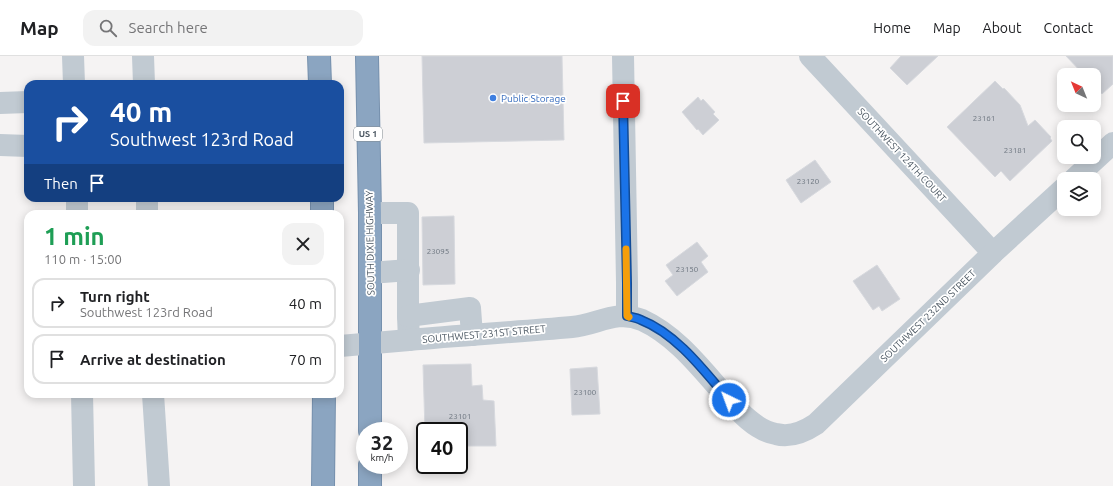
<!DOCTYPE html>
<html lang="en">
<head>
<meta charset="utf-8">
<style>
  body { margin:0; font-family:Ubuntu,sans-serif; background:#f2f2f2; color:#202124; height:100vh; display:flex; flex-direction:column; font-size:15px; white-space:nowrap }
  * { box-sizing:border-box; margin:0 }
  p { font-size:13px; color:#757577 }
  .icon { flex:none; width:22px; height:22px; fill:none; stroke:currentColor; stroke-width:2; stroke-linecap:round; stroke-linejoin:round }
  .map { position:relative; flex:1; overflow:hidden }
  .side { position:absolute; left:24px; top:154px; width:320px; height:188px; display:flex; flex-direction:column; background:#fff; border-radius:12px; box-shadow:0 2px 10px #0003 }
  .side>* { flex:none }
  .banner { position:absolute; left:24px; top:24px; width:320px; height:122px; border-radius:12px; box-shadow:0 2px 10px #0003; background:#1a4fa0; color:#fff; overflow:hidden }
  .needle { width:26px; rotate:317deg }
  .buttons { position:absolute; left:1057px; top:12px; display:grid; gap:8px }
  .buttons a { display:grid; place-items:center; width:44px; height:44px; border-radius:8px; background:#fff; box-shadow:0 2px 10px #0003; font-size:20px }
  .speed { position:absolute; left:356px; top:366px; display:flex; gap:8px; font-size:20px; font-weight:700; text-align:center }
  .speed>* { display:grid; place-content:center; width:52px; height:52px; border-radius:50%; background:#fff; box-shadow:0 2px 10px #0003; line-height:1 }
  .speed small { font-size:10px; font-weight:400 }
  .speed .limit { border:2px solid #111; border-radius:6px; background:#fff; color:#111 }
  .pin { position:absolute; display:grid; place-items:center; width:34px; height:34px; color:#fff; margin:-17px; border-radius:8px; box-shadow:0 2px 6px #0006 }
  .me { position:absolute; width:44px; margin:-22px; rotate:318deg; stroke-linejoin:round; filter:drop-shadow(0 0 3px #0008) }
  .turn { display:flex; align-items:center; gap:14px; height:84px; padding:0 20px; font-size:18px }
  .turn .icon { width:52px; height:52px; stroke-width:2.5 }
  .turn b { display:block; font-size:28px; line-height:34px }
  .then { display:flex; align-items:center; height:38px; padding:0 20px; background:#0003; gap:8px; font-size:15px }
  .round { display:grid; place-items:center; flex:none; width:42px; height:42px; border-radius:12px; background:#f2f2f2 }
  .overview { display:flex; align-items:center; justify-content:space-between; height:68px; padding:0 20px }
  h1 { font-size:24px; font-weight:700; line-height:30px; color:#1e9e55 }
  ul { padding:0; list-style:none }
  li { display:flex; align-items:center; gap:12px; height:50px; margin:0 8px 6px; padding:0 12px; border:2px solid #e0e0e0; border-radius:12px }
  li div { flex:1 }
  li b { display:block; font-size:15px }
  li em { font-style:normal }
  header { display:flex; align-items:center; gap:24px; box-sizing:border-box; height:56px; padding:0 20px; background:#fff; border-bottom:1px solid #e0e0e0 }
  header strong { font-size:19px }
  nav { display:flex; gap:22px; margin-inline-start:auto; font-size:14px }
  .search { width:280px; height:36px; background:#f2f2f2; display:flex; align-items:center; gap:10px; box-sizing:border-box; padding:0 14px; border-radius:12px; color:#757577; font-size:15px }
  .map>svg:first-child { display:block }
  .building { fill:#cdcfd5; stroke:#d7d9de }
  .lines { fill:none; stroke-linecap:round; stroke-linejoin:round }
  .highway-casing { stroke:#7690ad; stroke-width:24 }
  .minor { stroke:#c1cad2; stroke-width:22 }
  .highway { stroke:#8ba5c1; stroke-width:22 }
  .route-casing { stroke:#114b97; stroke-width:10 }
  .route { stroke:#1a73e8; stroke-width:7 }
  .slow { stroke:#f59e0b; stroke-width:7 }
  .shop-dot { fill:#3f7fe0; stroke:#fff; stroke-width:1.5 }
  .labels { text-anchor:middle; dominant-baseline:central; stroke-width:3.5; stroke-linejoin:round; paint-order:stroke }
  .number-label { font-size:8px; fill:#6b747e }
  .shield { fill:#fff; stroke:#808990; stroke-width:1 }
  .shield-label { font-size:9px; font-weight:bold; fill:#4a5661 }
  .shop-label { font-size:10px; fill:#366cbe; stroke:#fff; text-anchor:start }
  .street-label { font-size:10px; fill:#4a5661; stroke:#fff }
</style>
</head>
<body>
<header>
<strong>Map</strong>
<div class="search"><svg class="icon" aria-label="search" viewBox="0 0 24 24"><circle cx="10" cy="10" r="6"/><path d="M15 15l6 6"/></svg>Search here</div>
<nav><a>Home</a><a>Map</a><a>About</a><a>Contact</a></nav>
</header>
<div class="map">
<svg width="1113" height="430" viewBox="0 0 1113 430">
  <rect width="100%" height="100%" fill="#f5f3f3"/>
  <g class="building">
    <path d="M422,0H562L564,84L424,87Z"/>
    <path d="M901,0H938L907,29L890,12Z"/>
    <path d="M1066,0H1113V28L1102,38L1094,30V19H1084Z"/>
    <path d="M995,25L1003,33L1004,32L1020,49L1028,70L1035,64L1051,81L1050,82L1052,85L1010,125L1001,115L995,121L947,71Z"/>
    <path d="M698,41L701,45L703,43L715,56L713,58L719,64L703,79L698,73L697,74L682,56Z"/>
    <path d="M815,104L831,126L801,147L786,124Z"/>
    <path d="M454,160L455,228L423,229L422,161Z"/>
    <path d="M697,186L708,200L701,206L708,216L677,240L665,225L673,219L666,209Z"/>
    <path d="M877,209L900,243L882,255L879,250L873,254L853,225Z"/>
    <path d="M471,308L472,330L482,329L483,344L494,345L496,390H459V375H425L423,309Z"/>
    <path d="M597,311L600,358L572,359L570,313Z"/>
  </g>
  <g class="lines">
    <g class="highway-casing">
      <g id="highway">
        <path d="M319,0L320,28"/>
        <path d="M367,0L370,157V375"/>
        <path d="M322,142V158"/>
        <path d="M323,430L324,338"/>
        <path d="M370,430V409"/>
      </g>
    </g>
    <g class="minor">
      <path d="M73,0L74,28"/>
      <path d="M143,0L144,28"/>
      <path d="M623,0L627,227V260"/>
      <path d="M810,0L993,197"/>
      <path d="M0,47L28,46"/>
      <path d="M0,89L28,90"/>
      <path d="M1074,123L1113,87"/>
      <path d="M77,142V158"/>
      <path d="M147,142V158"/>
      <path d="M370,157H408V260L409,284"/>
      <path d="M370,217L409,214"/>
      <path d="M408,260L470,252L472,279"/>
      <path d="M340,290C363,288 386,286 409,284C463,279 518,276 572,271C597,269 616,253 642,264C675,279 699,310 722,336C737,353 754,374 776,378C791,382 804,376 816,368L993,197L1064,132"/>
      <path d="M82,338L84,430"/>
      <path d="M153,338L159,430"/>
    </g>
    <use href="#highway" class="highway"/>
  </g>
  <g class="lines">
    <g class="route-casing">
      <path id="route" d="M623,45L627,227V260C631,261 637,262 641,264C677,278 705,316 729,344"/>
    </g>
    <use href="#route" class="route"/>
    <path class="slow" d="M626,193L627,260L629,261"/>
  </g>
  <circle class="shop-dot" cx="493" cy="42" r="4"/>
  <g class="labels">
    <g class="number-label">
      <text x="984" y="62">23161</text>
      <text x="1015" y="94">23181</text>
      <text x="808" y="125">23120</text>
      <text x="438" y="195">23095</text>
      <text x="687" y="213">23150</text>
      <text x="585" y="336">23100</text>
      <text x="460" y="360">23101</text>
    </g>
    <rect class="shield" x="354" y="71" width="28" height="14" rx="3"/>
    <g class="shield-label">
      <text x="368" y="78">US 1</text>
    </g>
    <g class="shop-label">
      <text x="501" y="42">Public Storage</text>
    </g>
    <g class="street-label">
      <text transform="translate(902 99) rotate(47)">SOUTHWEST 124TH COURT</text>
      <text transform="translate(370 187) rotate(-91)">SOUTH DIXIE HIGHWAY</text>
      <text transform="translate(928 260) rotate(-44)">SOUTHWEST 232ND STREET</text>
      <text transform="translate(484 278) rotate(-5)">SOUTHWEST 231ST STREET</text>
    </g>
  </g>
</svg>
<div class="buttons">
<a><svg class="needle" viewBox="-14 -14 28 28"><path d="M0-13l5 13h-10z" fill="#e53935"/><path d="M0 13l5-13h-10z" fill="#757577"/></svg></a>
<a><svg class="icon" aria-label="search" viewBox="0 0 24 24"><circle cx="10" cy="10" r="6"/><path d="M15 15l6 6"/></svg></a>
<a><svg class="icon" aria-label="layers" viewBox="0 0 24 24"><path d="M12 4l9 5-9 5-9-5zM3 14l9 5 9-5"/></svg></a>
</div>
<div class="speed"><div>32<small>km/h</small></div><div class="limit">40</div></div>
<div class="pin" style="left:623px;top:45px;background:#d93025"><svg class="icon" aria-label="arrive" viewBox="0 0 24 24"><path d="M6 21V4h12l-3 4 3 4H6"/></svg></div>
<svg class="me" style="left:729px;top:344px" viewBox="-20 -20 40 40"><circle r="17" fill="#1a73e8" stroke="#fff" stroke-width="3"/><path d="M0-11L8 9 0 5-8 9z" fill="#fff"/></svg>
<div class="banner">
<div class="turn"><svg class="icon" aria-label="right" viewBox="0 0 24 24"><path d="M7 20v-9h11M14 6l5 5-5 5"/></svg><div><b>40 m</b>Southwest 123rd Road</div></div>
<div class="then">Then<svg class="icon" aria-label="arrive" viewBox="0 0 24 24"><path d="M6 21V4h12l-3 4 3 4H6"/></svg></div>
</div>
<section class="side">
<div class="overview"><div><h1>1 min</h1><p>110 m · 15:00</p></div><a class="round"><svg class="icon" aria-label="close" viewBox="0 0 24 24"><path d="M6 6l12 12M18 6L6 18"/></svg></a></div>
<ul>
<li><svg class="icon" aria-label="right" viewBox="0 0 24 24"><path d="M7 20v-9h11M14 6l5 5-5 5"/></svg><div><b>Turn right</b><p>Southwest 123rd Road</p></div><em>40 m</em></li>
<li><svg class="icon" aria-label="arrive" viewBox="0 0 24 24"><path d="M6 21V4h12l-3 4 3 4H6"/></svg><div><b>Arrive at destination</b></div><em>70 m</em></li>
</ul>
</section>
</div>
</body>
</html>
